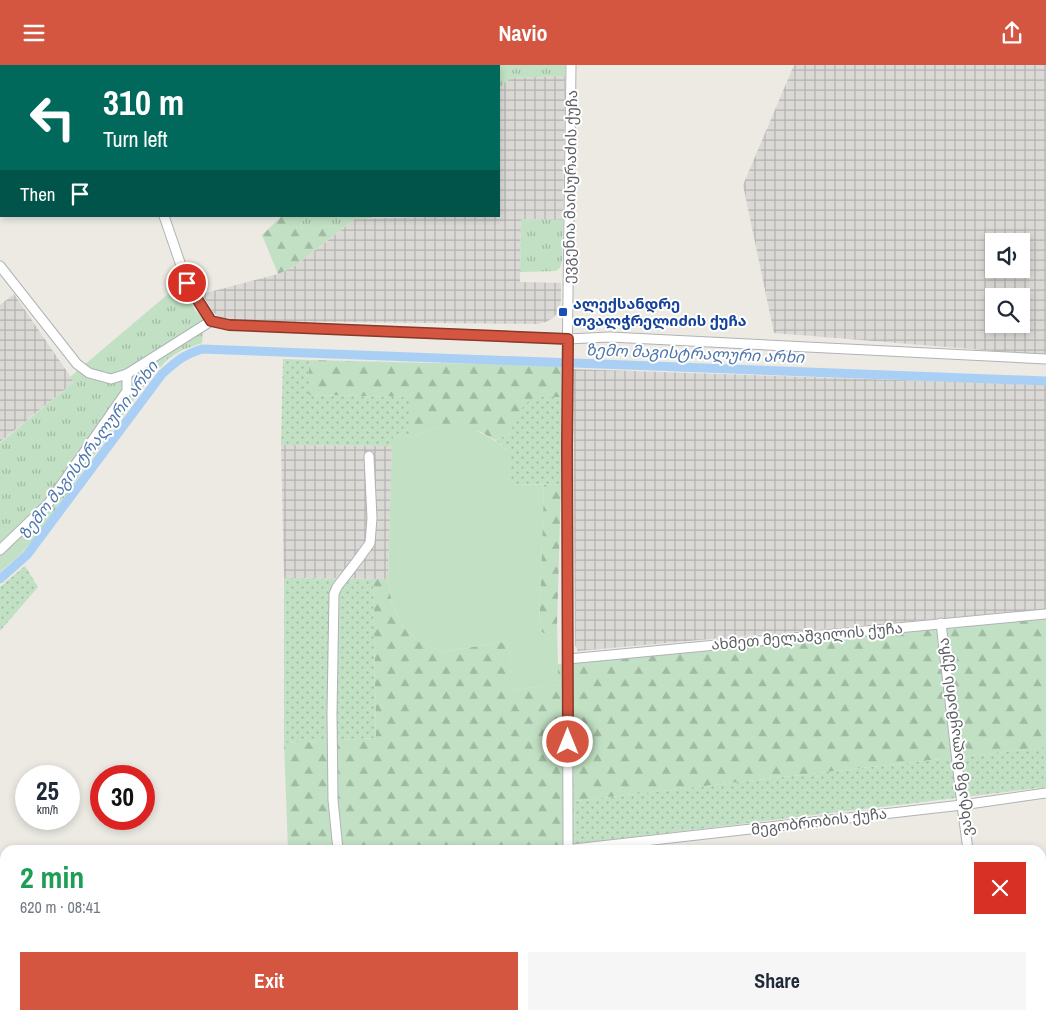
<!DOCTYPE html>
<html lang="en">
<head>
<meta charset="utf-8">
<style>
  body { margin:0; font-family:"Archivo Narrow","Noto Sans Georgian",sans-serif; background:#f6f6f7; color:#1f2937; height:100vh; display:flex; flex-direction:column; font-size:19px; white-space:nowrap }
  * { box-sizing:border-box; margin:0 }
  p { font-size:16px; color:#747a83 }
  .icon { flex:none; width:28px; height:28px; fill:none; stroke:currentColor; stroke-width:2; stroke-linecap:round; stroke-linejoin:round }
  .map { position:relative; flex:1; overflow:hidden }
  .drawer { position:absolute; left:0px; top:780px; width:1046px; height:175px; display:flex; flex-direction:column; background:#fff; border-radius:15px 15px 0 0; box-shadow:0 2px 8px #0003 }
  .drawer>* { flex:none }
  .banner { position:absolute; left:0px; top:0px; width:500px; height:152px; box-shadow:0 2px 8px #0003; background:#00695c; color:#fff; overflow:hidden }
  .buttons { position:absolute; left:985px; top:168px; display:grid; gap:10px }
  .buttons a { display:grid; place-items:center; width:45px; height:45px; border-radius:0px; background:#fff; box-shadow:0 2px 8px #0003; font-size:25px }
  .speed { position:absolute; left:15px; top:700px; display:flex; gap:10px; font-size:25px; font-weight:700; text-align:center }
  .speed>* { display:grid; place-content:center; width:65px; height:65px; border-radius:50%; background:#fff; box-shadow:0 2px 8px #0003; line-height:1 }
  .speed small { font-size:12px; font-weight:400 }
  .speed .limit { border:8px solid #d22; background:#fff; color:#111 }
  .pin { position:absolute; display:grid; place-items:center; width:42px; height:42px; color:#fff; margin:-21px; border:2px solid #fff; border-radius:50%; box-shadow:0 1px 5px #0007 }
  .me { position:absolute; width:55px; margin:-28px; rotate:0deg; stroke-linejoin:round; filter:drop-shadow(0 0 4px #0008) }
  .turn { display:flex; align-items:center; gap:18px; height:105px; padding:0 20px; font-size:22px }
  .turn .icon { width:65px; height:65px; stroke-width:2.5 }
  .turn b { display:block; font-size:35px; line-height:42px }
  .then { display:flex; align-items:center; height:48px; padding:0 20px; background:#0003; gap:10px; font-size:19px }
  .round { display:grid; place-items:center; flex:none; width:52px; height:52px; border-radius:0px; background:#f6f6f7 }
  .head { display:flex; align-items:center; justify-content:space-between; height:85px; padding:0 20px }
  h1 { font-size:30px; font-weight:800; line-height:38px; color:#1e9e55 }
  .cta { display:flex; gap:10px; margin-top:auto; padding:10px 20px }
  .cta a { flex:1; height:58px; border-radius:0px; background:#d45641; color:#fff; font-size:20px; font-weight:800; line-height:58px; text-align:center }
  .cta a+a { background:#f6f6f7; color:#1f2937 }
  header { display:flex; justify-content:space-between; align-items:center; height:65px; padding:0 20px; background:#d45641; color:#fff; font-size:22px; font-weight:800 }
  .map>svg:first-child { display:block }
  .industrial { fill:url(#industrial-grid); fill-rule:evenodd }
  .grass { fill:url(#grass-tufts) }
  .forest { fill:url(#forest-firs) }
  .park { fill:#c2e1c4 }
  .garden { fill:url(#garden-dots) }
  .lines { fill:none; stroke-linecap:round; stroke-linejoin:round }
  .canal { stroke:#aacff4; stroke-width:9 }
  .minor-casing { stroke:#b0b3b6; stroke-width:11 }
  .minor { stroke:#fff; stroke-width:9 }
  .route-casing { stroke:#8a382a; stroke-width:12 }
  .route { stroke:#d45641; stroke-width:9 }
  .transit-dot { fill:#1a4fb4; stroke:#fff; stroke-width:2 }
  .labels { text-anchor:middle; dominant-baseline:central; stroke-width:4; stroke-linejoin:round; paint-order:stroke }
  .street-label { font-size:15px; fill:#5b5e62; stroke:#fff }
  .transit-label { font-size:15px; font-weight:bold; fill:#164399; stroke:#fff; text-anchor:start }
  .water-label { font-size:16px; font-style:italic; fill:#4e76ac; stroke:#fff }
</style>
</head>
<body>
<header><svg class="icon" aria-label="menu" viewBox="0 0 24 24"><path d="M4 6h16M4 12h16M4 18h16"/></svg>Navio<svg class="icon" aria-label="share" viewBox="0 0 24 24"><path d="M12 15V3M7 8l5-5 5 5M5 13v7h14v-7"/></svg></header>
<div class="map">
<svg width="1046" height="955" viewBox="0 0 1046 955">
  <defs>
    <pattern id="industrial-grid" width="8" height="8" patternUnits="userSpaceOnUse" patternTransform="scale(1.25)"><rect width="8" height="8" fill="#dbd9d5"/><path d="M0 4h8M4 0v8" fill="none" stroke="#b5b3b0"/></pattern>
    <pattern id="grass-tufts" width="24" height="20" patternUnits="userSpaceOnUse" patternTransform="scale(1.25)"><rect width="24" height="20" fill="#c2e1c4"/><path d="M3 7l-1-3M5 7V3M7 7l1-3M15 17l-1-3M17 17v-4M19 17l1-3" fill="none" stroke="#a1baa3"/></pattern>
    <pattern id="forest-firs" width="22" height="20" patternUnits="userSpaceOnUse" patternTransform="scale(1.25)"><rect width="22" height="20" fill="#c2e1c4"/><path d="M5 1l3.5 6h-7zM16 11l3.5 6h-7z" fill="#a1baa3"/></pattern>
    <pattern id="garden-dots" width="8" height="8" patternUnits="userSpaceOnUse" patternTransform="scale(1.25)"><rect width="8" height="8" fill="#c2e1c4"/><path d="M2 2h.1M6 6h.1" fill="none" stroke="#a1baa3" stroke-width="1.8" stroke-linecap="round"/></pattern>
  </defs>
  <rect width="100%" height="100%" fill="#eceae3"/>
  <g class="industrial">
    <path d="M0,0H112V1H1V149H0Z"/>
    <path d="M794,0H1046V290L774,268L743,120ZM994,176H1021V204H994ZM994,231H1021V259H994Z"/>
    <path d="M565,11L563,155L521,154L520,217L561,218V235L559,246L553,253L546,257L538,259L227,256L220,253L213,247L202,229L278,209L295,201L355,154L429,152V151H499V23L511,13Z"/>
    <path d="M14,229L74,317L0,377V240Z"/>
    <path d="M573,304L1046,320V544L578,586L575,580Z"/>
    <path d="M281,380L392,381L388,514L284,513Z"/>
  </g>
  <g class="grass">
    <path d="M309,0H565V11L511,13L499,23V1H309Z"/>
    <path d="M306,151H372V153L355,154L343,163L329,160L316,165H303L300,160Z"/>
    <path d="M521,154L563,155L562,196L560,203L556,206L520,207Z"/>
    <path d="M181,218L195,245L204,254L202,278L182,285L169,293L148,315L38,469L21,489L0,507V378L74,317L70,312Z"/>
  </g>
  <g class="forest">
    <path d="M282,151H306L300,160L303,165H316L329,160L343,163L295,201L278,209L262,170Z"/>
    <path d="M309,295L561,301V332H541L515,357L508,370L495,375L481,367L439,362L411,372V332L309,330Z"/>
    <path d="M544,420H561L557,562L550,568H543L539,563Z"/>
    <path d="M373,514H388L392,539L402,560L417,575L442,587L508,576L511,600V625L558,620V599L1046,553V682L574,736L575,779L527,785H288L284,678L376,673Z"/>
    <path d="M686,950H864L865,955H686Z"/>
  </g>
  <path class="park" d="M439,362C470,361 485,366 509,387V419L544,420L539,563L543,568H550L557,562L558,599V620L511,625V600L508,576L442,587L417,575L402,560L392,539L388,514L392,371L411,372Z"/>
  <g class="garden">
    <path d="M283,294L309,295V330L411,332V372L393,371L392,381L281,380Z"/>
    <path d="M541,332H561V420L509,419V387L495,375L508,370L522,343L530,335Z"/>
    <path d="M25,501L38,522L0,566V522Z"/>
    <path d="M284,513L373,514L376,673L284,678Z"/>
    <path d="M1046,682V722L575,779L574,736Z"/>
  </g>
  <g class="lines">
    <path class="canal" d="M0,514L27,490L162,309C177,296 183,290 202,284L1046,316"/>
    <g class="minor-casing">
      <g id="minor">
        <path d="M118,0L119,1"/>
        <path d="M164,151L187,218L211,256L229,260L568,274L610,272L1046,294"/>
        <path d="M0,201L77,299L89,308L111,314L127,309L211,256"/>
        <path d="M0,485L48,439L127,326V309"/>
        <path d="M941,558L962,740L968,785"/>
        <path d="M568,594L1046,549"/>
        <path d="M568,784L567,307L571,0"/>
        <path d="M338,785L333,735L332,649L334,529L337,522L357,496L370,478L372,453L369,391"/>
        <path d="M565,785L962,740L1046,728"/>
        <path d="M0,858L5,857"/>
        <path d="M1041,877L1046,876"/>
        <path d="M50,950L51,955"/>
        <path d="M202,950L203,955"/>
        <path d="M358,950V955"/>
        <path d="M991,950L992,955"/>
        <path d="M539,955L542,950"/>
      </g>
    </g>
    <use href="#minor" class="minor"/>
  </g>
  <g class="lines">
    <g class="route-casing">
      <path id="route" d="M187,218L211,256L229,260L568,274L567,380L568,677"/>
    </g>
    <use href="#route" class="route"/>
  </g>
  <rect class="transit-dot" x="558" y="242" width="10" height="10" rx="2.5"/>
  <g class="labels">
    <g class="street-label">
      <text transform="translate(570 122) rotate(-89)">ევგენია მაისურაძის ქუჩა</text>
      <text transform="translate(807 571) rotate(-5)">ახმეთ მელაშვილის ქუჩა</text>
      <text transform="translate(955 672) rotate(-97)">ვახტანგ მალაყმაძის ქუჩა</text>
      <text transform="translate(819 756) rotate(-7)">მეგობრობის ქუჩა</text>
    </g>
    <g class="transit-label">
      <text x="573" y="238">ალექსანდრე<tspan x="573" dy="17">თვალჭრელიძის ქუჩა</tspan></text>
    </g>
    <g class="water-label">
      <text transform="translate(695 288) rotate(2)">ზემო მაგისტრალური არხი</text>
      <text transform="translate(88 385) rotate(-53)">ზემო მაგისტრალური არხი</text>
    </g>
  </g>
</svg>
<div class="buttons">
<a><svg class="icon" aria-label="sound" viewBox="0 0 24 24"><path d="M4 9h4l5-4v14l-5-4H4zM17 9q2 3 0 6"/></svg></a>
<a><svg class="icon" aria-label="search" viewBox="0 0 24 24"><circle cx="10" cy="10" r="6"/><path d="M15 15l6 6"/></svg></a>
</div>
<div class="speed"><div>25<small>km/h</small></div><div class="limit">30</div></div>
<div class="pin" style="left:187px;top:218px;background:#d93025"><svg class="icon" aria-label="arrive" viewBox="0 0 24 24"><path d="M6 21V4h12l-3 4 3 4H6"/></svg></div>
<svg class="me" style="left:568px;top:677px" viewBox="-20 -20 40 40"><circle r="17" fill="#d45641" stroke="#fff" stroke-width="3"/><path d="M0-11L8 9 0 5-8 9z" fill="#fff"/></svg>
<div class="banner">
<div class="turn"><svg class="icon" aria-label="left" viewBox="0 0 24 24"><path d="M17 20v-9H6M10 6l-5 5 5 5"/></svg><div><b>310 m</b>Turn left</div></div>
<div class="then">Then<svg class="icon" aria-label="arrive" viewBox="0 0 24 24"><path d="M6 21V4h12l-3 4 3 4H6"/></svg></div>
</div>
<section class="drawer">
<div class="head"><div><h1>2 min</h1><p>620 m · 08:41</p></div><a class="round" style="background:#d93025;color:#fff"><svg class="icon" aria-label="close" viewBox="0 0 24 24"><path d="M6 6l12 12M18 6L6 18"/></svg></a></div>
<div class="cta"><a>Exit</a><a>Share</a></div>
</section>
</div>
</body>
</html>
